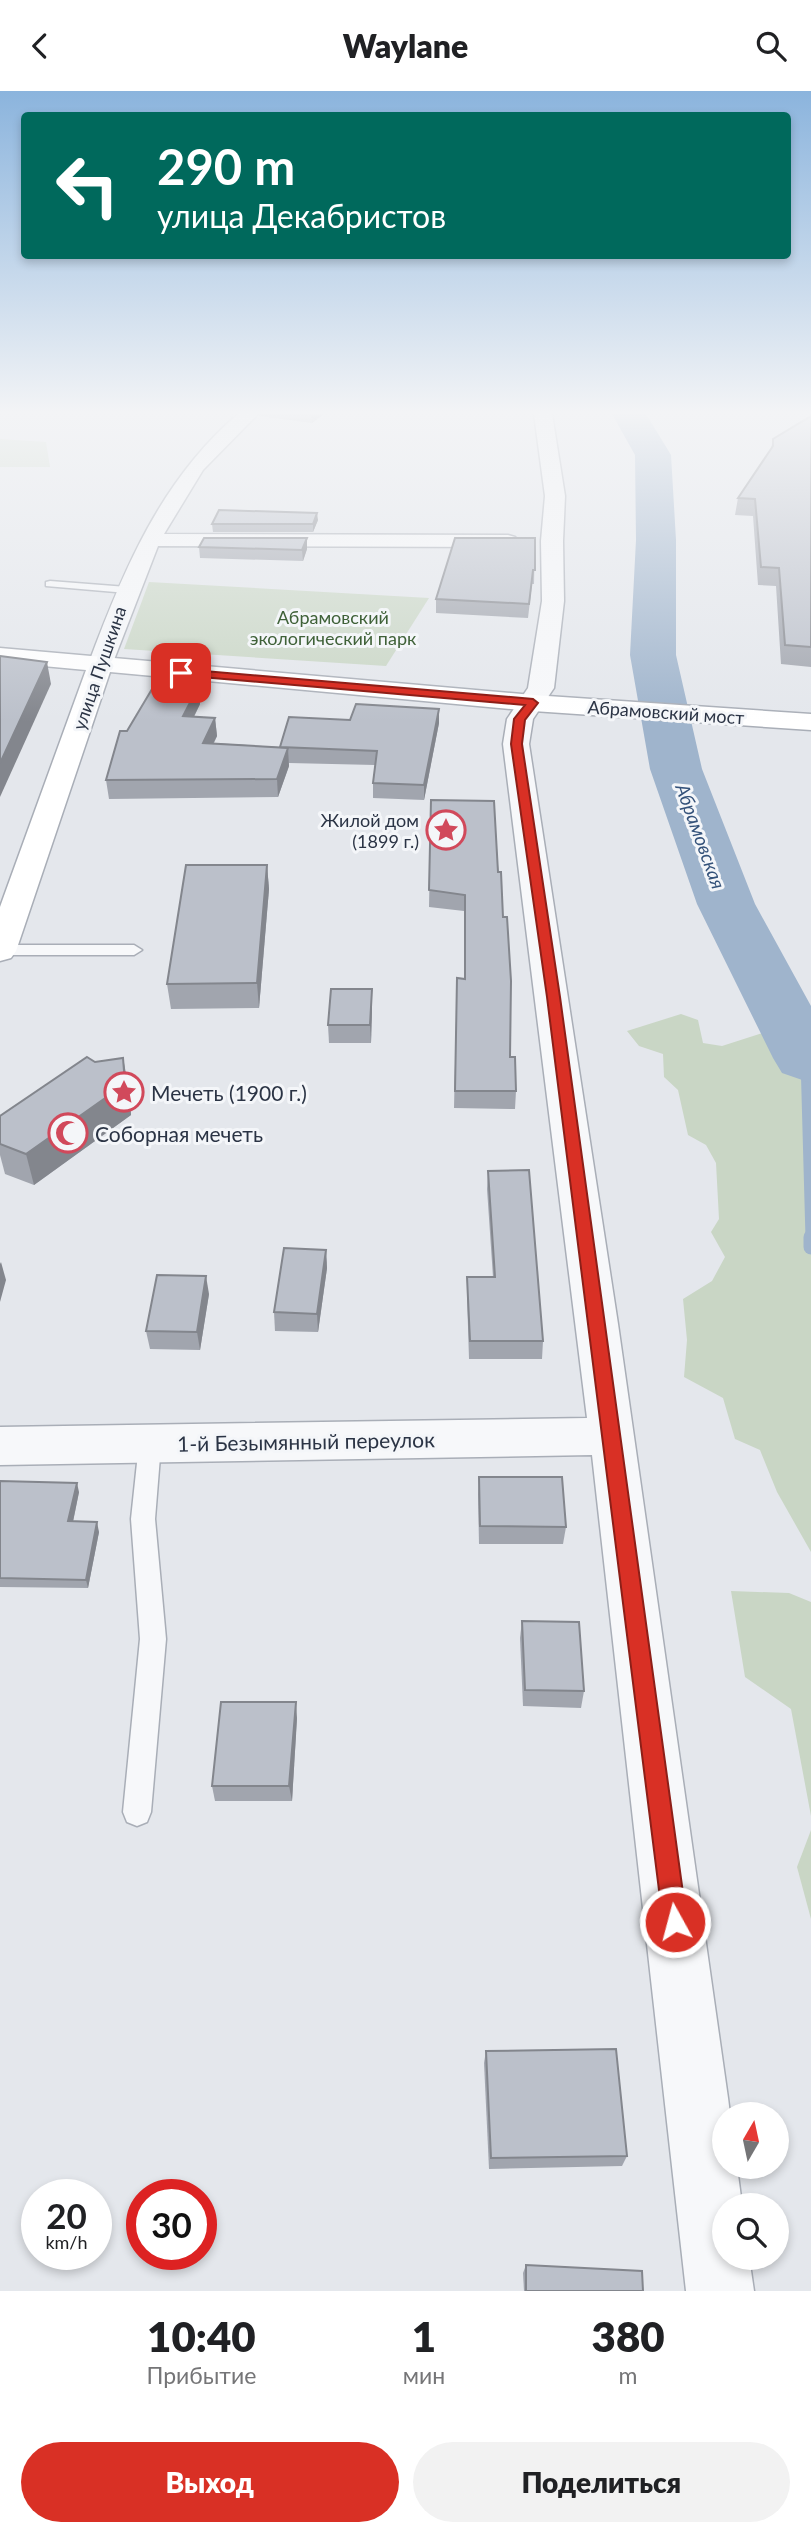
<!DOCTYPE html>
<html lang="ru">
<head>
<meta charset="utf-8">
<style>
  body { margin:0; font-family:Lato,sans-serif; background:#f2f2f2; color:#202124; height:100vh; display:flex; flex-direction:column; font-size:26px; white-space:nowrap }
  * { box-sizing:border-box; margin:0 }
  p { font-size:23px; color:#757577 }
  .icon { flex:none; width:38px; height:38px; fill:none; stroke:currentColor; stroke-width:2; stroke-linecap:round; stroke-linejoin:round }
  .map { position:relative; height:2200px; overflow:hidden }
  .panel { display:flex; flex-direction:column; background:#fff; flex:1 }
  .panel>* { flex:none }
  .banner { position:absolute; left:21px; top:21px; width:770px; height:147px; border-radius:7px; box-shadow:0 4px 10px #0003; background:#00695c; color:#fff; overflow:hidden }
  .needle { width:46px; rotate:9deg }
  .fabs { position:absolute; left:712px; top:2011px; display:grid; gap:14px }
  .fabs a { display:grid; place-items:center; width:77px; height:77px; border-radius:50%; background:#fff; box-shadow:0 4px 10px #0003; font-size:35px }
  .speed { position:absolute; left:21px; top:2088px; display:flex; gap:14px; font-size:35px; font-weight:700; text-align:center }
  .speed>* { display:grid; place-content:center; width:91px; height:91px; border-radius:50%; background:#fff; box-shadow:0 4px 10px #0003; line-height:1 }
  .speed small { font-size:18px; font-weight:400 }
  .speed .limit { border:10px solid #d22; background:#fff; color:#111 }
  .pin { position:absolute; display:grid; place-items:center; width:60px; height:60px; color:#fff; margin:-30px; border-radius:14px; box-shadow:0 4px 10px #0006 }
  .me { position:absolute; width:77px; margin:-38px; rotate:353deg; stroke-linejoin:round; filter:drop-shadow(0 0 5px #0008) }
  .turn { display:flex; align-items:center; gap:24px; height:147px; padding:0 21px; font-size:32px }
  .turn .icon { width:91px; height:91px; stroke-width:2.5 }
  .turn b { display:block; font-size:49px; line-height:60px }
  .eta { display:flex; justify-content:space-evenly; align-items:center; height:119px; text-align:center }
  .eta b { font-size:42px; font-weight:800; line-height:49px }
  .button { display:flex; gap:14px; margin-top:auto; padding:14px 21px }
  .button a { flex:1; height:80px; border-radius:42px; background:#d93025; color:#fff; font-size:28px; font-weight:800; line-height:80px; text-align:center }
  .button a+a { background:#f2f2f2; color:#202124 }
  header { display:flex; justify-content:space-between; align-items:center; height:91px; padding:0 21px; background:#fff; font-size:32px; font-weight:800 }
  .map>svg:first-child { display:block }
  .green { fill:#c9d6c5 }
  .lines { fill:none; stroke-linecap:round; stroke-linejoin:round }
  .stream-far1 { stroke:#9fb4cc; stroke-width:11 }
  .stream { stroke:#9fb4cc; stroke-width:15 }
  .river { fill:#9fb4cc; fill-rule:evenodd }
  .lane-casing { stroke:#a9aeb7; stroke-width:3 }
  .street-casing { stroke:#a9aeb7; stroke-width:3 }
  .secondary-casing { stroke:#a9aeb7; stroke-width:3 }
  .lane { fill:#f7f8fa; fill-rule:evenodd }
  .street { fill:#f7f8fa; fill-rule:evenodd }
  .secondary { fill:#fff; fill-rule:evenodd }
  .wall { fill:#a1a5ae }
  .shaded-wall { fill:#83868d }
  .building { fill:#bbc0ca; stroke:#83868d; stroke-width:2 }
  .route { fill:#d93025; stroke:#8d1f18; stroke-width:2 }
  .labels { text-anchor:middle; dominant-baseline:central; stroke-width:6; stroke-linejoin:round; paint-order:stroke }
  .far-park-label { font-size:18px; fill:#3f6138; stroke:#f4f6f9 }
  .far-street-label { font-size:18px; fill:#2b3445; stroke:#f4f6f9 }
  .far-poi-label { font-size:18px; fill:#2b3445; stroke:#f4f6f9; text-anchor:end }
  .far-water-label { font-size:19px; font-style:italic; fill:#34527a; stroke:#f4f6f9 }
  .poi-label { font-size:21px; fill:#2b3445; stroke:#f4f6f9; text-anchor:start }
  .street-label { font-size:21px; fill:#2b3445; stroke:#f4f6f9 }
</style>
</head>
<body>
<header><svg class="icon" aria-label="back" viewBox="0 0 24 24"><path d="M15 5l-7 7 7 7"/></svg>Waylane<svg class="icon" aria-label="search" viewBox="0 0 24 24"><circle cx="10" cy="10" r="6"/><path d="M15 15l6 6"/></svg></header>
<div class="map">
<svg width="811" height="2200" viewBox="0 0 811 2200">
  <rect width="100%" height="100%" fill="#e4e7ec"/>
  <g class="green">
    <path d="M0,348L46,351L50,376H0Z"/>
    <path d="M149,491L429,507L386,575L124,558Z"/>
    <path d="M681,923L698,929L703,952L722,955L772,939L811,934V1461L777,1401L760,1359L735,1348L723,1307L684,1286L687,1249L683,1208L712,1190L725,1166L711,1141L719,1128L716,1072L706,1054L688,1044L678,999L664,986L663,963L639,955L627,940Z"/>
    <path d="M731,1500L789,1502L811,1511V1725L791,1618L745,1586Z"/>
    <path d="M811,1739V1828L797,1776Z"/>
  </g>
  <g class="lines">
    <path class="stream-far1" d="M806,967L811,1147"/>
    <path class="stream" d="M811,1146V1156"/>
    <path class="river" d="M612,323H646L671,364L676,449V564L702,678L755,813L811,915V992L782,982L773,967L697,813L650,678L630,564L636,449L635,364Z"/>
    <g class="lane-casing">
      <g id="lane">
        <path d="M50,490L127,496L133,499L127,502L46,495V491Z"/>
        <path d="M0,854H134L142,859L134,864H0Z"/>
        <path d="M150,1344L158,1346L161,1353L155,1428L166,1548L151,1721L147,1731L137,1735L127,1731L123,1721L140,1548L131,1428L139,1353L142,1346Z"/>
      </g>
    </g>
    <g class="street-casing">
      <g id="street">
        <path d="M238,323H258L203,379L164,443L508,444L515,446L519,450L515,454L508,456L158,455L112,574L109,579L100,581L91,579L88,574C123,480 160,390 238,323Z"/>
        <path d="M534,323H552L565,405L563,450L564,510L554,597L533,628L529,653L618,1233L728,2007L730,2023H724V2076H737L742,2114H724V2166H749L754,2200H686L592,1364L0,1374V1336L587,1327L503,653L507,628L528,597L542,510L541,450L545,405Z"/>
      </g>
    </g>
    <g class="secondary-casing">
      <path id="secondary" d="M0,557L533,604L811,623V639L533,620L110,581L16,860L11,867L0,870V816L86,579L0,571Z"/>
    </g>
    <use href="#lane" class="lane"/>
    <use href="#street" class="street"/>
    <use href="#secondary" class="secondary"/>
  </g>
  <g class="wall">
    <path d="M259,323H324L312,332L259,325Z"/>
    <path d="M811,325V576L781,573L776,495L758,494L753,425L735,424L738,407L771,358L773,348Z"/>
    <path d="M318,429L313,441H213L212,433Z"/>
    <path d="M535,447L534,493H532L528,527L436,522V508Z"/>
    <path d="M199,456L307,458L303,470L200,467Z"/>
    <path d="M198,596L200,613L194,626L215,627L217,645L214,652L280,656L350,629L439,618V632L424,709L373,707V692L375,674L289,672V675L278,706L109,708L106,689L127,640Z"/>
    <path d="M431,709L494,710L510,966L516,1000L515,1018L454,1017L457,887L464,888V820L429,816Z"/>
    <path d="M267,774L269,798L259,917L171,918L167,893Z"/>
    <path d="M372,916L371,952H329L328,934Z"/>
    <path d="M129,998L131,1024L34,1094L5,1083L0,1064V1025Z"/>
    <path d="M488,1080L543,1250L542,1268H469L467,1204V1186H493L487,1098Z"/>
    <path d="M326,1159L327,1177L318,1241L275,1240L274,1221Z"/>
    <path d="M209,1203L200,1259L150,1258L146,1240Z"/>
    <path d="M479,1386L566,1436L563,1453H479L478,1403Z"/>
    <path d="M0,1390L79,1401L73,1431L99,1441L88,1497L0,1496Z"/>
    <path d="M522,1530L584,1600L581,1617L523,1615L520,1547Z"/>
    <path d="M297,1627L292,1710H215L212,1695Z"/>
    <path d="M486,1960L627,2065L622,2075L489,2078L484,1972Z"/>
    <path d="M526,2174L643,2200H524L523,2182Z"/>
  </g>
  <g class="shaded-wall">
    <path d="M311,323H324L312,332Z"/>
    <path d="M317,422L318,429L313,441V433Z"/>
    <path d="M307,447V458L303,470L302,459Z"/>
    <path d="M47,571L51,593L0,706V672Z"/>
    <path d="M198,596L200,613L185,643L183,625Z"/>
    <path d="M439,618V632L424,709V694Z"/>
    <path d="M215,627L217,645L204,670L203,652Z"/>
    <path d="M288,657L289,675L278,706L277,688Z"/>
    <path d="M267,774L269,798L259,917L257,892Z"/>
    <path d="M372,898V916L371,952L370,934Z"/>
    <path d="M123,967L129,998L131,1024L34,1094L26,1063Z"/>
    <path d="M326,1159L327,1177L318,1241L317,1223Z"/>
    <path d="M1,1171L6,1189L0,1211V1173Z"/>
    <path d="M206,1185L209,1203L200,1259L197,1241Z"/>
    <path d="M77,1392L79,1401L71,1440L68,1430Z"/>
    <path d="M97,1431L99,1441L88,1497L86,1489Z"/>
    <path d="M296,1611L297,1627L292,1710L289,1695Z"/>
  </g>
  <g class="building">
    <path d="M811,325V556L785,554L779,477L761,476L755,408L738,407L773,355V348Z"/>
    <path d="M219,419L317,422L313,433H212Z"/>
    <path d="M204,447H307L302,459L199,456Z"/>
    <path d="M455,447H535V479H533L529,513L436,508Z"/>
    <path d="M0,565L47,571L0,672Z"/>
    <path d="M155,593L198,596L183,625L215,627L203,652L288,657L277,688L106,689L120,640H127Z"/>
    <path d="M356,613L439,618L424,694L373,692L377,660L280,656L289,626L350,629Z"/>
    <path d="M431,709L494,710L498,781H501L503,826H507L511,890L510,966H515L516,1000H455L457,887L465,888V804L429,799Z"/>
    <path d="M186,774H267L257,892L167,893Z"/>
    <path d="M331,898H372L370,934H328Z"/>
    <path d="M87,966L95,971L123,967L125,993L26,1063L0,1053V1025Z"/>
    <path d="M529,1079L543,1250H470L467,1186H495L488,1080Z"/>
    <path d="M284,1157L326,1159L317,1223L274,1221Z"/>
    <path d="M157,1184L206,1185L197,1241L146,1240Z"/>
    <path d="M479,1386H562L566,1436L480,1435Z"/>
    <path d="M0,1390L77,1392L68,1430L97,1431L86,1489L0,1487Z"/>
    <path d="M522,1530L579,1531L584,1600L525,1599Z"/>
    <path d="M221,1611H296L289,1695H212Z"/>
    <path d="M616,1958L627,2065L491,2067L486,1960Z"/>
    <path d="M526,2174L642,2180L643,2200H526Z"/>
  </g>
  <linearGradient id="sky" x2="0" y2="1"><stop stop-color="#8bb4dd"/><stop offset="0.51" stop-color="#f3f4f6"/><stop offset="1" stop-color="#f3f4f6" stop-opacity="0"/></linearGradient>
  <rect width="811" height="631" fill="url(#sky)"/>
  <path class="route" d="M181,578L533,608L538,612L525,629L522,653L560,906L687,1831L683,1839L675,1843L667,1839L663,1831L547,906L511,653L514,628L525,614L178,584L176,582Z"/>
  <defs>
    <g id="sight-ring" transform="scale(2.0125)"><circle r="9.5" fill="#f4f6f9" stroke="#d1495b" stroke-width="1.5"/><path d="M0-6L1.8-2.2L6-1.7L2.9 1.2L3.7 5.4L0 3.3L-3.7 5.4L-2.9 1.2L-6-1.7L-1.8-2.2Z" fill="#d1495b"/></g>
    <g id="mosque-ring" transform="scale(2.0125)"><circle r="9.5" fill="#f4f6f9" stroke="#d1495b" stroke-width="1.5"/><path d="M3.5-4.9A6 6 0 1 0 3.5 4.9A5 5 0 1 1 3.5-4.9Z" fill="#d1495b"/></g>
  </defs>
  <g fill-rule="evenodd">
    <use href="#sight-ring" x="446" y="739"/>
    <use href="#sight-ring" x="124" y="1001"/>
    <use href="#mosque-ring" x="68" y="1042"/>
  </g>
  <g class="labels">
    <g class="far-park-label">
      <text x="333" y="526">Абрамовский<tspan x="333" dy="21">экологический парк</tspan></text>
    </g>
    <g class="far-street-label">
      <text transform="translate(99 577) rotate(-71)">улица Пушкина</text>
      <text transform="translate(666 621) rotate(4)">Абрамовский мост</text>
    </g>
    <g class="far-poi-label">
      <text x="419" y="729">Жилой дом<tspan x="419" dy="21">(1899 г.)</tspan></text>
    </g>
    <g class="far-water-label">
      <text transform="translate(701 745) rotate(70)">Абрамовская</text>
    </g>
    <g class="poi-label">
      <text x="151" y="1001">Мечеть (1900 г.)</text>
      <text x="95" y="1042">Соборная мечеть</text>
    </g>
    <g class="street-label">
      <text transform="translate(306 1350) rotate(-1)">1-й Безымянный переулок</text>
    </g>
  </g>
</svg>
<div class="fabs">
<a><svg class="needle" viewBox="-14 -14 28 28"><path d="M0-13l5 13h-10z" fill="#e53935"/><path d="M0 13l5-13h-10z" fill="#757577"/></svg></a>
<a><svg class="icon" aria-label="search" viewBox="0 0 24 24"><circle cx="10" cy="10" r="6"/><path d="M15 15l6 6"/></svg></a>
</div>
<div class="speed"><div>20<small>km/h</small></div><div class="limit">30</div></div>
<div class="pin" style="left:181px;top:582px;background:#d93025"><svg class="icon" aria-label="arrive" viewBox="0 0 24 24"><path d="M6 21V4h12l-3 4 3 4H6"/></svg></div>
<svg class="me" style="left:675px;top:1831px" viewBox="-20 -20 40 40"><circle r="17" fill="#d93025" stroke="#fff" stroke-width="3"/><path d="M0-11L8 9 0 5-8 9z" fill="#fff"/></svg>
<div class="banner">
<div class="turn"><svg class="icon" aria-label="left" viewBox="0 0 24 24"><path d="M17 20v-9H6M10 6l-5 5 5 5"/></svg><div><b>290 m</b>улица Декабристов</div></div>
</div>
</div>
<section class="panel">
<div class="eta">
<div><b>10:40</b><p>Прибытие</p></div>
<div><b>1</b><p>мин</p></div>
<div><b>380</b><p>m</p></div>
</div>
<div class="button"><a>Выход</a><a>Поделиться</a></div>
</section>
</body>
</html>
